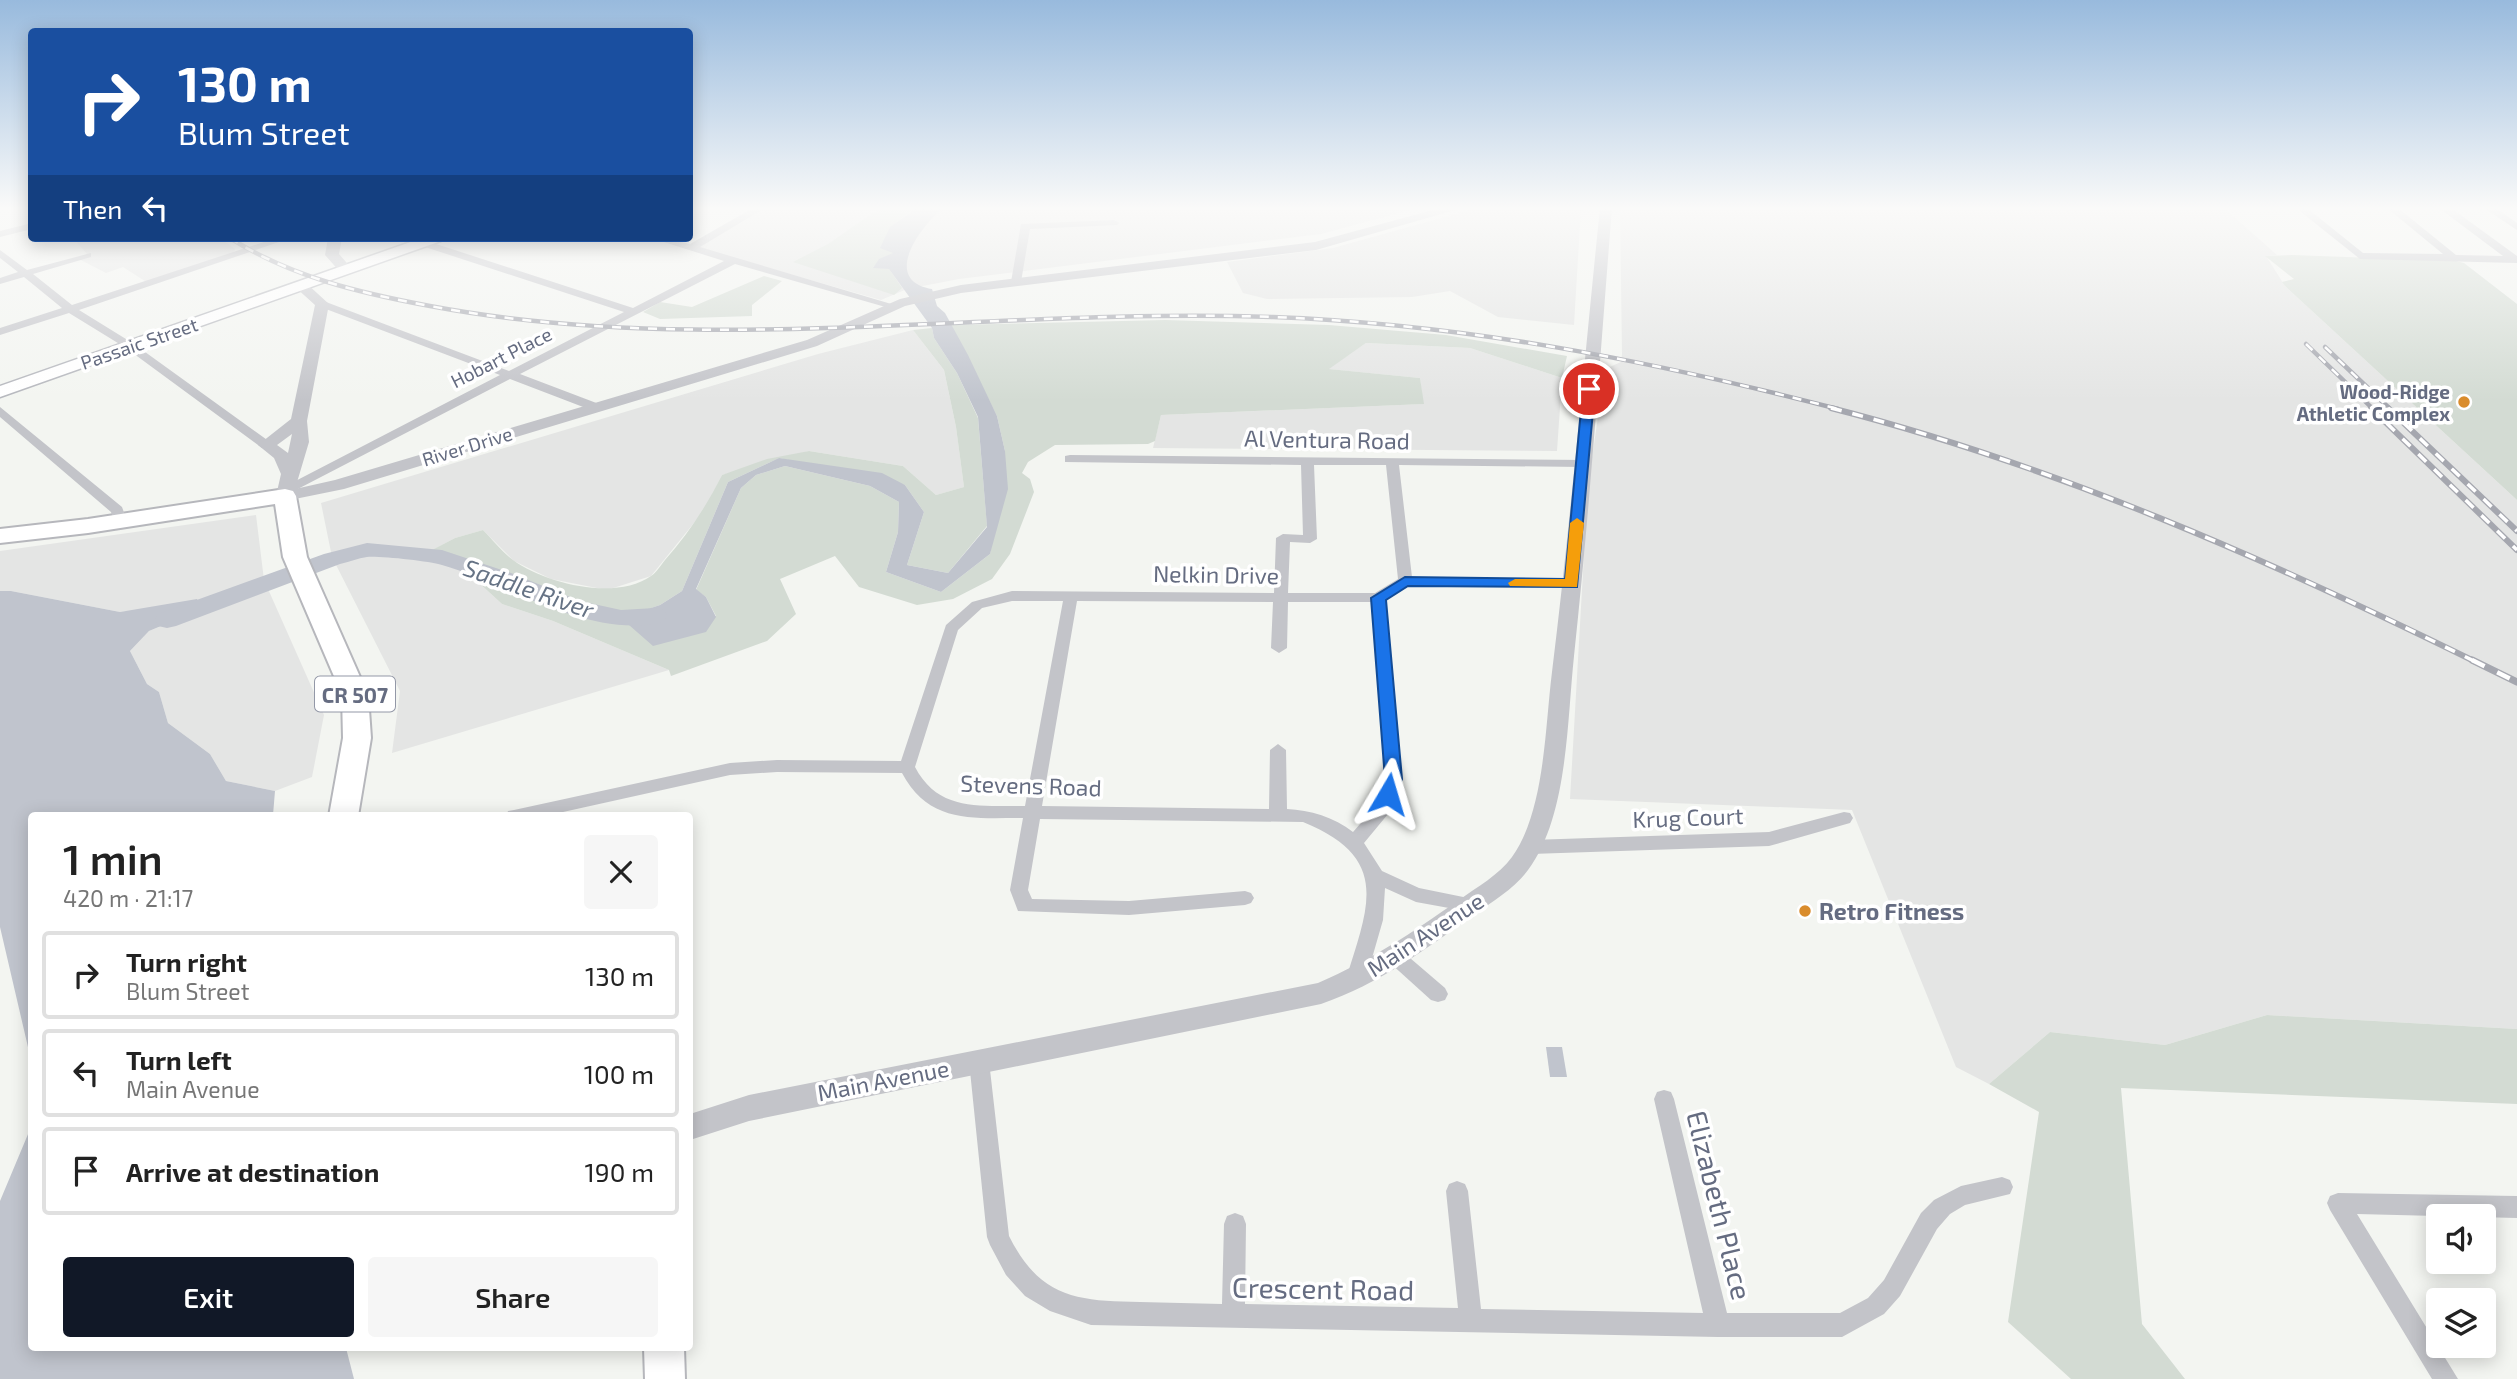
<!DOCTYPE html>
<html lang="en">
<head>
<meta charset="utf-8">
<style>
  body { margin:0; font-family:"Exo 2",sans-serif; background:#f6f6f6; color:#222; height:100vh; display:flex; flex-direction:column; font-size:26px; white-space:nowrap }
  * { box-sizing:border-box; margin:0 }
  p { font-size:23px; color:#767676 }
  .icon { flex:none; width:38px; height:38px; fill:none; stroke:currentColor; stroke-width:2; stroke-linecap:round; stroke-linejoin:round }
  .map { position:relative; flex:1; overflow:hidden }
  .side { position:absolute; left:28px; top:812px; width:665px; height:539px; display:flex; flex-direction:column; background:#fff; border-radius:7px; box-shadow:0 4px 18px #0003 }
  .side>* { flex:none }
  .top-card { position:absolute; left:28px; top:28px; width:665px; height:214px; border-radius:7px; box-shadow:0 4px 18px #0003; background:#1a4fa0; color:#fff; overflow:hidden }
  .tools { position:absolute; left:2426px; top:1204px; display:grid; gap:14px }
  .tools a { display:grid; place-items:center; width:70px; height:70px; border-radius:7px; background:#fff; box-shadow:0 4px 18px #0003; font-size:35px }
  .pin { position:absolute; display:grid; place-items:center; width:60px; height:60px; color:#fff; margin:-30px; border:4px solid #fff; border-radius:50%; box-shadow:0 2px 7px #0007 }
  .me { position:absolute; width:77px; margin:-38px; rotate:7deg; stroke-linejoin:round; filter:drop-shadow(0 0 5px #0008) }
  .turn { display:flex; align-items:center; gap:24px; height:147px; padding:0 35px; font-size:32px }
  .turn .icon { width:91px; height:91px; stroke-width:2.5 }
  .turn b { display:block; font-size:49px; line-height:60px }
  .then { display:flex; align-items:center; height:66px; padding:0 35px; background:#0003; gap:14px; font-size:26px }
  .round { display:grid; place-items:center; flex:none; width:74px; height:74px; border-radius:7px; background:#f6f6f6 }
  .headline { display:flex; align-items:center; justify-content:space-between; height:119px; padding:0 35px }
  h1 { font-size:42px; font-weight:600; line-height:52px }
  .primary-button { display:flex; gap:14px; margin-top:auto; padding:14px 35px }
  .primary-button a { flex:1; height:80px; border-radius:7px; background:#111827; color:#fff; font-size:28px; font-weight:600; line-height:80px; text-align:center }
  .primary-button a+a { background:#f6f6f6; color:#222 }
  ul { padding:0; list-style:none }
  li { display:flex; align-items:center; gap:21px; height:88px; margin:0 14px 10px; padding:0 21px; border:4px solid #e0e0e0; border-radius:7px }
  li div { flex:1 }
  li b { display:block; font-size:26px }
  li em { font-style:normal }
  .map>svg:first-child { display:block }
  .built { fill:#e4e5e4 }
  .green { fill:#d3dbd3 }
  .water { fill:#c0c4cd }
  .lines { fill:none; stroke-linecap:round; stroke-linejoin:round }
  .river { fill:#c0c4cd; fill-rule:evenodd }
  .secondary-casing { stroke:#b5b7bd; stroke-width:3 }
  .primary-casing { stroke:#b6b7bc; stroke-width:4 }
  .minor { fill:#c3c4c9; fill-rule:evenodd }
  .tertiary { fill:#c3c4c9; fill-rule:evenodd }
  .secondary { fill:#fff; fill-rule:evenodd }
  .primary { fill:#fff; fill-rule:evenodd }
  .rail-far2-casing { stroke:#a5a7af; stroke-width:4.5 }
  .rail-far1-casing { stroke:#a5a7af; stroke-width:6 }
  .rail-casing { stroke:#a5a7af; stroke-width:7 }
  .rail-far2 { stroke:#fff; stroke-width:2.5; stroke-dasharray:9; stroke-linecap:butt }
  .rail-far1 { stroke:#fff; stroke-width:3.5; stroke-dasharray:11; stroke-linecap:butt }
  .rail { stroke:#fff; stroke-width:4.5; stroke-dasharray:14; stroke-linecap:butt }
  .route { fill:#1a73e8; stroke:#114b97; stroke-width:2 }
  .slow { fill:#f59e0b }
  .poi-dot { fill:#d98c2c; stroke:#fff; stroke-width:2.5 }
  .labels { text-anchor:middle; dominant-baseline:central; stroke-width:7; stroke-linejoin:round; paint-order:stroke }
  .far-street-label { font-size:19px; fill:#656c81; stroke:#fff }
  .far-poi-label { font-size:19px; font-weight:bold; fill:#656c81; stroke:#fff; text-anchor:end }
  .shield { fill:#fff; stroke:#9398a7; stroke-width:2 }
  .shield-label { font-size:21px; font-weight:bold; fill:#656c81 }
  .street-label { font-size:23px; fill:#656c81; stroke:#fff }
  .poi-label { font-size:23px; font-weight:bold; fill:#656c81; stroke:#fff; text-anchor:start }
  .water-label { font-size:24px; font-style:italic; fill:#667385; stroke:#fff }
  .near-street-label { font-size:28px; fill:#656c81; stroke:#fff }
</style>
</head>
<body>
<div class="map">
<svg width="2517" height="1379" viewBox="0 0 2517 1379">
  <rect width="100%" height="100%" fill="#f3f5f1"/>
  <g class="built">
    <path d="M762,208H1417L1321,234L959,279L907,289L881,300L694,247Z"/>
    <path d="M1477,208H1581L1574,325L1498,317L1450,291L1412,297L1267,299L1243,293L1227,262L1333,248Z"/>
    <path d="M1620,208H2224L2277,255L2266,256L2285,286L2517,500V1029L2267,1015L2165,1045L2050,1032L1989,1084L1956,1067L1852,810L1570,799L1588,485L1605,369L1621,362L1622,354Z"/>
    <path d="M73,238H220L235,249L233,255L148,283L123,267L106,273L77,258L87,254Z"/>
    <path d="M913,330L944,370L956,427L964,487L936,495L903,466L809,451L722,475L706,508L651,576L607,590L551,579L514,561L483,530L455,538L416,559L455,566L467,572L502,604L553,621L669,670L392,753L400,691L332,557L321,503L818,354Z"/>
    <path d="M1366,343L1470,348L1562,378L1557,451L1153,448L1161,415L1423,404L1420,378L1328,369Z"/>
    <path d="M256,515L264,580L324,715L312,777L275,791L226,781L210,754L168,723L159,692L147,684L130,651L149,631L201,610L151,609L120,612L11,591H0V551Z"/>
  </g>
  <g class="green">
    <path d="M885,208H917C904,216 887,226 885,242L894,253L873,267L889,269L902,288L894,295L793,262L828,244L873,213Z"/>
    <path d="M2292,255L2456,261L2464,263L2517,304V500L2285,286L2282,282L2294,279L2265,256Z"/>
    <path d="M764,276L782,281L752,305V316L660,319L643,312L660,302L692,307Z"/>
    <path d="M1165,320L1329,325L1446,335L1567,356L1562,378L1470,348L1366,343L1329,369L1420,378L1424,404L1161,415L1155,441L1148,444L1055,445L1028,462L1022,473L1030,479L1034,492L1010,554L992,579L953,599L917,605L859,587L835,556L780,579L796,614L767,641L671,676L669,670L553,621L502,604L467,572L456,566L415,559L455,538L483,530C493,540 502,552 513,560C546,584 616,601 651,576C656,573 661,565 665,560C688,534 706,507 722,475L767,459L809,451L903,466L936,495L964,487L956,427L944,370L913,330L932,328L934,338L957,373L978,418L987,526L948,573L907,565L924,512L905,485L779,458L728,482L682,591L660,605L621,619L716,616L706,597L696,590L741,488L756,475L785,466L870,486L899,502L898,532L886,572L941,592L990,554L1005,451L997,416L951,325Z"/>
    <path d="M2267,1015L2517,1029V1104L2121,1088L2142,1324L2185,1379H2071L2008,1322L2039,1112L1989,1084L2050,1032L2165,1045Z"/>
  </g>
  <g class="water">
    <path d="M917,208H943C921,226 880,280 932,289L937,306L945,313L968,355L997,416L1005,451L1008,489L990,554L941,592L886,572L898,532L899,502L870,486L785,466L756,475L741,488L696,589L706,597L716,617L706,632L653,646L621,618L660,605L682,591L728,482L779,458L882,473L905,485L924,512L907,565L948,573L987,527L978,417L957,373L934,338L932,328L889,269L873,268L879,259L893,253L880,248L890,227Z"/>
    <path d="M0,591H11L120,612L197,599L202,609L149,631L130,651L147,684L159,692L168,723L210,754L226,781L275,791L273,815L32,816L31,1060L0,927Z"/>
    <path d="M1546,1047H1562L1567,1077H1550Z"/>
    <path d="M31,1127L32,1348H346L354,1379H0V1201Z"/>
  </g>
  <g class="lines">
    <path class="river" d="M367,543L442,550L511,573L580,601L621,610L655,608L664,610L667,616L664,622C591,640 510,585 442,565C428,561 381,556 367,557C358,558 349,562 340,564L176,626L167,628L158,626L155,620L158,614L324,554Z"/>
    <g class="secondary-casing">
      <path id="secondary" d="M422,238H443L441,241L0,397V386Z"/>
    </g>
    <g class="primary-casing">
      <g id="primary">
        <path d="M285,489L293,491L296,496L307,557L368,695L371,738L358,816H329L343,738L342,695L283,557L275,504L88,533L0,543V529L88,519Z"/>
        <path d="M644,1348H684L685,1379H645Z"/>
      </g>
    </g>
    <g class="minor">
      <path d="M753,208H765L700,247L898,306L889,308L735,264L520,374L599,404V410H591L510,379L292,492L287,493L280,489L500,375L318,306V302H326L509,371L624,312L419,245V241H427L633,308L724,261L651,238H667L690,244Z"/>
      <path d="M2296,208H2307L2363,253L2443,254L2387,208H2398L2456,255L2503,256L2439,208H2451L2517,256V263L2360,259Z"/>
      <path d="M2484,208H2496L2517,223V230Z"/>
      <path d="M1114,220L1119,223L1117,225L1030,229L1021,282L1016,285L1011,282L1021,224Z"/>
      <path d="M32,223V229L0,237V231Z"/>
      <path d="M276,238H291L79,310L134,344L270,442V448H262L126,348L69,313L0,335V328L62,308L24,277L0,284V278L18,272L0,258V250L27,270L91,253V257L33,274L72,305Z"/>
      <path d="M0,407L122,507L127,521L125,524H115L111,512L0,417Z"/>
      <path d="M1070,455L1587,460L1588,463L1582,467L1399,465L1412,577L1572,580L1579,584L1572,588L1408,585L1385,600L1402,779L1388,814L1364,843L1382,871L1419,888L1478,900L1480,905L1478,910L1471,912L1416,902L1385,888L1383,920L1366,979L1363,985L1356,987L1349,985L1346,979C1369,905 1391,858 1303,822L1040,819L1028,890L1032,899L1129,901L1245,891L1251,893L1254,898L1251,903L1245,905L1129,915L1018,911L1010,890L1023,818C973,818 929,824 902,773L777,772L730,775L545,816H506L508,811L514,810L730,763L777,760L901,761L946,625L972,602L1012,591L1274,593L1276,538L1283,534L1303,535L1301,465L1065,462V456ZM1314,465H1386L1398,579L1375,593H1288L1290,542L1310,543L1317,539ZM1012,601H1063L1025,806C982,805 939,813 915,767L958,630L982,608ZM1077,601L1273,602L1271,648L1279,653L1287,648L1288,602H1371L1386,779L1375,807L1353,832C1334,817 1310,810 1287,809L1286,750L1278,744L1270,750L1269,809L1042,806Z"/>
      <path d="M1844,812L1850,813L1853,818L1850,823L1769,846L1531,854L1525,852L1522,847L1525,842L1531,840L1769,832Z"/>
      <path d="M1396,949L1403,952L1445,988L1448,994L1445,1000L1438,1002L1431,1000L1389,962L1386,957L1389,952Z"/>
      <path d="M979,1052L986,1055L989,1061L1009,1236C1040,1298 1077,1301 1140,1302C1167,1303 1194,1303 1222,1304L1224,1224L1227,1216L1235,1213L1243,1216L1246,1224L1245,1304L1458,1308L1446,1191L1449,1184L1457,1181L1465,1184L1468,1191L1481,1309L1703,1313L1654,1099L1657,1092L1664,1090L1671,1092L1674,1099L1727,1313H1840L1868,1298L1884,1280L1921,1213L1934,1200L1961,1186L2002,1177L2010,1180L2013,1187L2010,1194L1965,1205L1950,1214L1937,1229L1900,1296L1884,1314L1842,1337H1718L1091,1325L1050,1311L1025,1296L1006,1275L990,1245L987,1237L969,1061L972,1055Z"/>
      <path d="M2338,1193L2517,1196V1218L2357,1214L2458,1379H2432L2330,1210L2327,1203L2330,1196Z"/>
    </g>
    <g class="tertiary">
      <path d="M1440,208H1462L1316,250L961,293L905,306L817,346L344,489L285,501L276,496L281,474L274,458L258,445L291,419L315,305L294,286L301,282L306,283L329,304L307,421L309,442L295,489L335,480L807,340L900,299L961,285L1315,242ZM292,434L288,453L277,445Z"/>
      <path d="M1600,208H1612C1600,357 1590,507 1574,656C1567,721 1568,817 1528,870C1515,888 1493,901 1475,914C1426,949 1379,984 1321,1004L749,1121L690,1140V1114L749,1095L1318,983C1373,959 1410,934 1459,900C1477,887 1499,875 1512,857C1545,811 1545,727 1552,672C1571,518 1584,363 1600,208Z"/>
      <path d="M328,238H342L339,254L353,270L351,273H341L325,255Z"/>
    </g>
    <use href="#secondary" class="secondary"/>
    <use href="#primary" class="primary"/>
    <g class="rail-far2-casing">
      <g id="rail-far2">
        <path d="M230,238C291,277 360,293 430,306C708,358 993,307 1273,317C1465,324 1652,361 1838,409"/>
        <path d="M2306,344L2373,409"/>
        <path d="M2325,347L2390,409"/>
      </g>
    </g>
    <g class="rail-far1-casing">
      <g id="rail-far1">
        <path d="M1831,408C2055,465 2269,560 2476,662"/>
        <path d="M2371,408L2517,550"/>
        <path d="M2388,408L2517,531"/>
      </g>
    </g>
    <g class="rail-casing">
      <path id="rail" d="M2472,660L2517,682"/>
    </g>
    <use href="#rail-far2" class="rail-far2"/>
    <use href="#rail-far1" class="rail-far1"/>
    <use href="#rail" class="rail"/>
  </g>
  <linearGradient id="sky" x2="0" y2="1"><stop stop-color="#98badd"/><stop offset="0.52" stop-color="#fafaf9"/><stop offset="1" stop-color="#fafaf9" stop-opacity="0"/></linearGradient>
  <rect width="2517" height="401" fill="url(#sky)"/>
  <path class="route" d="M1589,385L1595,389L1577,587L1408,586L1386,600L1402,779L1394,799H1382L1380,794L1385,779L1371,598L1405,577L1565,579L1583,389Z"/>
  <path class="slow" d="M1577,518L1584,523L1577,587L1510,586L1508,583L1515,579H1565L1570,523Z"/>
  <g class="poi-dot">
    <circle cx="2464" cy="402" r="7"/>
    <circle cx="1805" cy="911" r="7"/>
  </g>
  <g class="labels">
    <g class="far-street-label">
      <text transform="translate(139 343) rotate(-19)">Passaic Street</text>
      <text transform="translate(501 357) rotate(-27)">Hobart Place</text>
      <text transform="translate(467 446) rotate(-17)">River Drive</text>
    </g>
    <g class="far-poi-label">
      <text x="2450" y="391">Wood-Ridge<tspan x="2450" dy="22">Athletic Complex</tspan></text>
    </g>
    <rect class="shield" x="315" y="676.5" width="80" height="35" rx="5"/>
    <g class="shield-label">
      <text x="355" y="694">CR 507</text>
    </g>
    <g class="street-label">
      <text transform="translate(1327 439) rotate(1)">Al Ventura Road</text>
      <text transform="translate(1216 574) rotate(1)">Nelkin Drive</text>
      <text transform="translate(1031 785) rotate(2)">Stevens Road</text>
      <text transform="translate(1688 817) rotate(-2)">Krug Court</text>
      <text transform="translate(1425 934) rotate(-33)">Main Avenue</text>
      <text transform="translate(883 1080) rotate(-11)">Main Avenue</text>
    </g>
    <g class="poi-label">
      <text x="1819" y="911">Retro Fitness</text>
    </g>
    <g class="water-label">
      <text transform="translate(529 588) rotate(19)">Saddle River</text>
    </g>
    <g class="near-street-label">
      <text transform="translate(1720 1205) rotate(76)">Elizabeth Place</text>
      <text transform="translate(1323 1288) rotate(1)">Crescent Road</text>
    </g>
  </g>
</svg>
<div class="tools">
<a><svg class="icon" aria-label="sound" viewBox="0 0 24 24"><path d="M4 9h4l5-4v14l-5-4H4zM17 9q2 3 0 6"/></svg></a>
<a><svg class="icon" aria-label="layers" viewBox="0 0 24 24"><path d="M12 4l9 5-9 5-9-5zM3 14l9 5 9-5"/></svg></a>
</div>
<div class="pin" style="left:1589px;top:389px;background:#d93025"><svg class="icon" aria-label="arrive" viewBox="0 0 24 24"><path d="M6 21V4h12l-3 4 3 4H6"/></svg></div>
<svg class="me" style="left:1388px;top:794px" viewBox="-20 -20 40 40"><path d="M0-17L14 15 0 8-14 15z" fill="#1a73e8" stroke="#fff" stroke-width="4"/></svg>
<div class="top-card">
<div class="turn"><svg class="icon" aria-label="right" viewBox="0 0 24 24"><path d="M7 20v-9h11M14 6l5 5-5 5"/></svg><div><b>130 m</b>Blum Street</div></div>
<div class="then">Then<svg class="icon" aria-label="left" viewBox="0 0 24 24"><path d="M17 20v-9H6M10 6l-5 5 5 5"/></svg></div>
</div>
<section class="side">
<div class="headline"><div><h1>1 min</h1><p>420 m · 21:17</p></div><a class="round"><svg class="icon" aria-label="close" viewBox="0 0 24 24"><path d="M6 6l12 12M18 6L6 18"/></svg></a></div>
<ul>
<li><svg class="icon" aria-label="right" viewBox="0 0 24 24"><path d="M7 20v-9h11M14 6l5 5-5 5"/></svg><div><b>Turn right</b><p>Blum Street</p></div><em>130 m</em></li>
<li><svg class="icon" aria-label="left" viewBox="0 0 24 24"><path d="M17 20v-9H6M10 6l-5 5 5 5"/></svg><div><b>Turn left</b><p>Main Avenue</p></div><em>100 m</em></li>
<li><svg class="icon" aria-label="arrive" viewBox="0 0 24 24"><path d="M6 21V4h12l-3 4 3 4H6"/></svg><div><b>Arrive at destination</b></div><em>190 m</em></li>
</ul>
<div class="primary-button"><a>Exit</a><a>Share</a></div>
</section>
</div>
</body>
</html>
